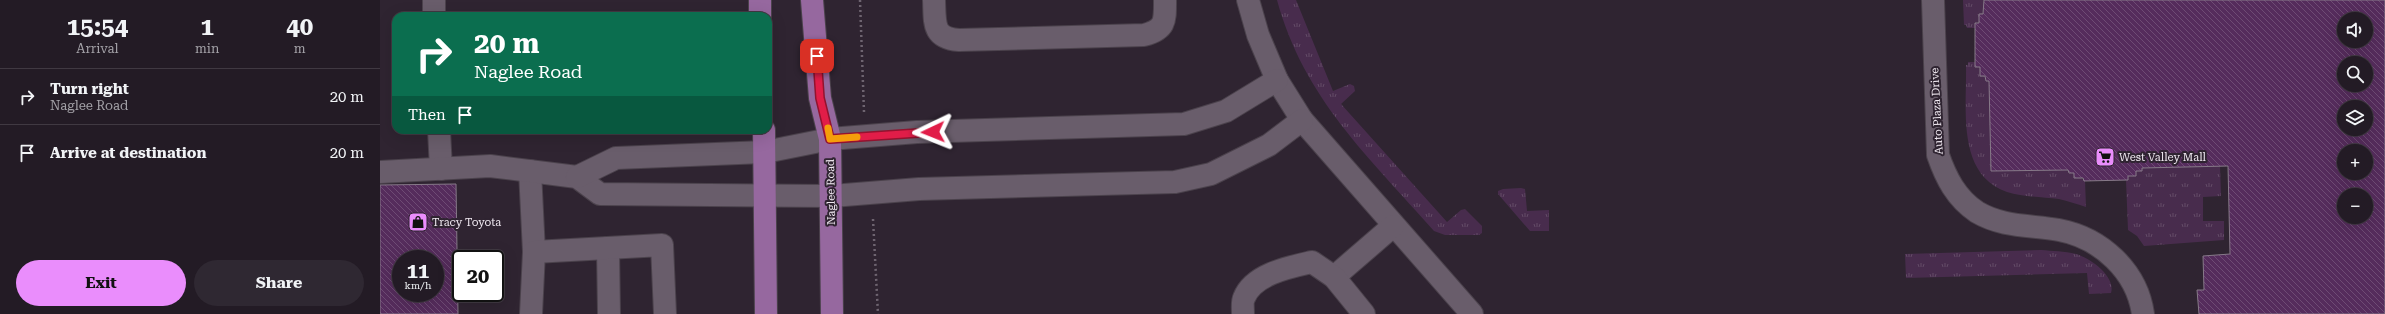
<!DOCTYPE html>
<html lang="en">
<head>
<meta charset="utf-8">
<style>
  body { margin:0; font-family:"Roboto Serif",serif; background:#2f2832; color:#f1f3f6; height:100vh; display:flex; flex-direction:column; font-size:15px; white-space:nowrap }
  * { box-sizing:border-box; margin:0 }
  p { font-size:13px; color:#a3a1a7 }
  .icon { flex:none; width:22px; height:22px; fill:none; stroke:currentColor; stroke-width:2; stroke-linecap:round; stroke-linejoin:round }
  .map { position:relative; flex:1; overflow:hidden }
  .sheet { display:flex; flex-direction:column; background:#231b25; width:380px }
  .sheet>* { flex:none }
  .hud { position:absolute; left:12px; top:12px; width:380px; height:122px; border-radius:12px; box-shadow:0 4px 16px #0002,0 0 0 1px #403942; background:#0b6e4f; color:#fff; overflow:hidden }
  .controls { position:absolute; left:1957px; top:12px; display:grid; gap:8px }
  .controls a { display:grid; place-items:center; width:36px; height:36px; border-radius:50%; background:#231b25; box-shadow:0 4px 16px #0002,0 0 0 1px #403942; font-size:20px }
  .speed { position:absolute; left:12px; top:250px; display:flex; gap:8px; font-size:20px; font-weight:700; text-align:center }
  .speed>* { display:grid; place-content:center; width:52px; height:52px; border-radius:50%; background:#231b25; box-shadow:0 4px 16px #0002,0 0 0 1px #403942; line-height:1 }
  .speed small { font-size:10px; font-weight:400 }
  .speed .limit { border:2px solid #111; border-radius:6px; background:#fff; color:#111 }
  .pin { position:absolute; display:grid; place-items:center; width:34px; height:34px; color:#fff; margin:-17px; border-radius:8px; box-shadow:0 2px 6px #0006 }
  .me { position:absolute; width:44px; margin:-22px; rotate:268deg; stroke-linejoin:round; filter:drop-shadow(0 0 3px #0008) }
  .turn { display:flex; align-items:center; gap:14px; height:84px; padding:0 16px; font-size:18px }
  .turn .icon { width:52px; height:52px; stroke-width:2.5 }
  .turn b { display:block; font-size:28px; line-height:34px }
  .then { display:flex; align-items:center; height:38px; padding:0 16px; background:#0003; gap:8px; font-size:15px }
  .eta { display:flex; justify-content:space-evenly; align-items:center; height:68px; text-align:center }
  .eta b { font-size:24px; font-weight:700; line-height:28px }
  .action { display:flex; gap:8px; margin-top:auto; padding:8px 16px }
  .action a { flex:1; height:46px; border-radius:24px; background:#ea8dfc; color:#111; font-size:16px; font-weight:700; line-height:46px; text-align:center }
  .action a+a { background:#2f2832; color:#f1f3f6 }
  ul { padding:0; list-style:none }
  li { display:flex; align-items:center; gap:12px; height:56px; padding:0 16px; border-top:1px solid #403942 }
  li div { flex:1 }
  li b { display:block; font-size:15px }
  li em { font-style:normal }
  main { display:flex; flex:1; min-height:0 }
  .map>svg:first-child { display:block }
  .grass { fill:url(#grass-tufts) }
  .building { fill:url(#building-back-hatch); stroke:#877a89; fill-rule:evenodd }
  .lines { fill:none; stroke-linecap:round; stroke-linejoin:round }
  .minor-casing { stroke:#4b424c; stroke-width:24 }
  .major-casing { stroke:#4b424c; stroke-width:24 }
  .path { stroke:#6e6470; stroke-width:2.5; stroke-dasharray:2 3; stroke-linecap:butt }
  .minor { stroke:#695d6b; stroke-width:22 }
  .major { stroke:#96689f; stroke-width:22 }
  .route-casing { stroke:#92132f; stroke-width:10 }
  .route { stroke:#e11d48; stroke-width:7 }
  .slow { stroke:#f59e0b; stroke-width:7 }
  .labels { text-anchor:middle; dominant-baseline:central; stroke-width:4; stroke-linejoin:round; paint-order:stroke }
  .street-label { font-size:11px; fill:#f1eaf2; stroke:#2f2431 }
  .poi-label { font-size:11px; fill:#f1eaf2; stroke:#2f2431; text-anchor:start }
</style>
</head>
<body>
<main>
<section class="sheet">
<div class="eta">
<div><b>15:54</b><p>Arrival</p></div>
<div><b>1</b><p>min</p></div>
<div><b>40</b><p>m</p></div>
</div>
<ul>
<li><svg class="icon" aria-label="right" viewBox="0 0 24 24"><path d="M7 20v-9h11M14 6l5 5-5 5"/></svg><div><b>Turn right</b><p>Naglee Road</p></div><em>20 m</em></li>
<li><svg class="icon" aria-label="arrive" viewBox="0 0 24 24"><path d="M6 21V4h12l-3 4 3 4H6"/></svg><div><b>Arrive at destination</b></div><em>20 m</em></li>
</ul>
<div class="action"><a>Exit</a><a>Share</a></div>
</section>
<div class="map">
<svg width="2005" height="314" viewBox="0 0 2005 314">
  <defs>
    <pattern id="grass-tufts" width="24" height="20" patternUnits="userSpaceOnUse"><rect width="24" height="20" fill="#482c4d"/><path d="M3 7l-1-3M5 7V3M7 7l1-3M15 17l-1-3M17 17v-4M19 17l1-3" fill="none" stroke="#634b67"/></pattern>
    <pattern id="building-back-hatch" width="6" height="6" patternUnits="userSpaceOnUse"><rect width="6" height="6" fill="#552c5c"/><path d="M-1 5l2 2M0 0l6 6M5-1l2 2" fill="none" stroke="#6e4b74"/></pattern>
  </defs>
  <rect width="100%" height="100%" fill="#2f2431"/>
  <g class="grass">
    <path d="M897,0H916L953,91L970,84L974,86L975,91L961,104L1067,222L1081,210L1085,209L1102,226V233L1099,235H1065L1054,231C989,157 924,99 897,0Z"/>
    <path d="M1583,0H1604L1603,14H1599V23H1595V28H1587L1586,25H1584Z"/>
    <path d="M1588,62H1595V67H1600V76H1605L1606,81H1609L1612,171L1688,170L1689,173H1694L1705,181L1706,207C1697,204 1688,201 1679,199C1662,197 1643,197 1627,192C1576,174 1587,109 1586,65H1588Z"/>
    <path d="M1840,166L1841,196L1823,197V221H1844V240L1764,246L1757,236L1748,230L1746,180H1748V176H1756V171H1762V168Z"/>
    <path d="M1141,188L1145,189L1147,211L1169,210V231H1150L1118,194V191L1123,189Z"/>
    <path d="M1661,250C1672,251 1684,251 1696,254C1710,258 1736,276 1731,293L1709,294L1707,273L1526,278L1525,254Z"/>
  </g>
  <g class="building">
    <path d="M1604,0H2005V314H1819L1817,290H1824L1823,256L1850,254L1848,166L1762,168V171H1756V176H1748V180L1704,181L1703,178H1694V173H1689L1688,170L1611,171L1609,81H1606L1605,76H1600V67H1595V23H1599V14H1603ZM1964,19H1986V41H1964ZM1964,63H1986V85H1964ZM1964,107H1986V129H1964ZM1964,151H1986V173H1964ZM1964,195H1986V217H1964Z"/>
    <path d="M76,184L78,314H0V185ZM21,259H55V293H21Z"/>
  </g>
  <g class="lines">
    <g class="minor-casing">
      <g id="minor">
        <path d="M54,0V16"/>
        <path d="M554,0C555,23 552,38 579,40L764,35C786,29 785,21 785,0"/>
        <path d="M868,0L878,35L897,80L922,120L1092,314"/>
        <path d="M1553,0L1558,155C1566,178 1576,198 1597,212C1622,227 1650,225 1679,230C1721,238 1757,271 1763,314"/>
        <path d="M59,130L61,169"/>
        <path d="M150,171L154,252"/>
        <path d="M0,172L110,166L197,177L220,194L452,196L539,189L795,182L831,174L889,145L922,120"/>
        <path d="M197,177L236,158L385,152L450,139L537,132L804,124L846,111L897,80"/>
        <path d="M228,248L229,314"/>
        <path d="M954,277L1013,226"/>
        <path d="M151,314L154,252L282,245L285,314"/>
        <path d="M863,314C863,309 862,302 864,298C873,274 910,267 932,262L954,277L984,314"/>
      </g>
    </g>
    <g class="major-casing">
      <g id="major">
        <path d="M380,0V16"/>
        <path d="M432,0L440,98L450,139L452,314"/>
        <path d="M384,130L386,314"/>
      </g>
    </g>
    <g class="path">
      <path d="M480,0L484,112"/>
      <path d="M493,219L498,314"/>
    </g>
    <use href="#minor" class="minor"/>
    <use href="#major" class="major"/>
  </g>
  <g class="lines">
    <g class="route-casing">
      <path id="route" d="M437,56L440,98L450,139L553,132"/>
    </g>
    <use href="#route" class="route"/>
    <path class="slow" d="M448,128L450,139L477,137"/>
  </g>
  <defs>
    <g id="supermarket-square" transform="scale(1)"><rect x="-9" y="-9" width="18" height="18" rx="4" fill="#ea8dfc" stroke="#2f2431"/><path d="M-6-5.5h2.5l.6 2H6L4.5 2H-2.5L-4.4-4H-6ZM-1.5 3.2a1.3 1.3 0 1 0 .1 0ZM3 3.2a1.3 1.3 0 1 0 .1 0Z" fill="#111"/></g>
    <g id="shop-square" transform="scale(1)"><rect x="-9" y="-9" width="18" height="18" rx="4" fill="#ea8dfc" stroke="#2f2431"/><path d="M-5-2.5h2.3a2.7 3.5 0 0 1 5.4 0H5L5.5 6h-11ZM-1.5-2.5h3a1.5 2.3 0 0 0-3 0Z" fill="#111"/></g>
  </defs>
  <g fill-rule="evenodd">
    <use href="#supermarket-square" x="1725" y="157"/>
    <use href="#shop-square" x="38" y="222"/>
  </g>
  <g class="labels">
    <g class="street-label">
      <text transform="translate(1557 111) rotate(-93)">Auto Plaza Drive</text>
      <text transform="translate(451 192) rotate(-91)">Naglee Road</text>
    </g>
    <g class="poi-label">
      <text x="1739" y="157">West Valley Mall</text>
      <text x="52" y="222">Tracy Toyota</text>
    </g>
  </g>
</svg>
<div class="controls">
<a><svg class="icon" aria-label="sound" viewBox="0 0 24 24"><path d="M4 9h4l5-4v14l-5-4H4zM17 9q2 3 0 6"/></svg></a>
<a><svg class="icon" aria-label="search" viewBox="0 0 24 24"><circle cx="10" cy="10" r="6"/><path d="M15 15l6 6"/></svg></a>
<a><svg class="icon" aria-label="layers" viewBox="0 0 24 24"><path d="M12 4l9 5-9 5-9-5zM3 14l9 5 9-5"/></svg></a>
<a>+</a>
<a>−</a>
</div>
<div class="speed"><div>11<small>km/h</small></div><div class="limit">20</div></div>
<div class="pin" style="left:437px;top:56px;background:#d93025"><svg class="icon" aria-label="arrive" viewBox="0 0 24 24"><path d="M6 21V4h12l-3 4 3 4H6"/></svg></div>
<svg class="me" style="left:553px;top:132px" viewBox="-20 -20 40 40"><path d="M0-17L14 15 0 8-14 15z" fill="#e11d48" stroke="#fff" stroke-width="4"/></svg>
<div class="hud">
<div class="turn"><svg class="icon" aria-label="right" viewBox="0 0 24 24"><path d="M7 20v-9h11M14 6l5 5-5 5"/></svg><div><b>20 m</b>Naglee Road</div></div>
<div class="then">Then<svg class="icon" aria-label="arrive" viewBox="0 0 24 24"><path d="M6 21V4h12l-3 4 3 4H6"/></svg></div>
</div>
</div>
</main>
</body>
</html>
